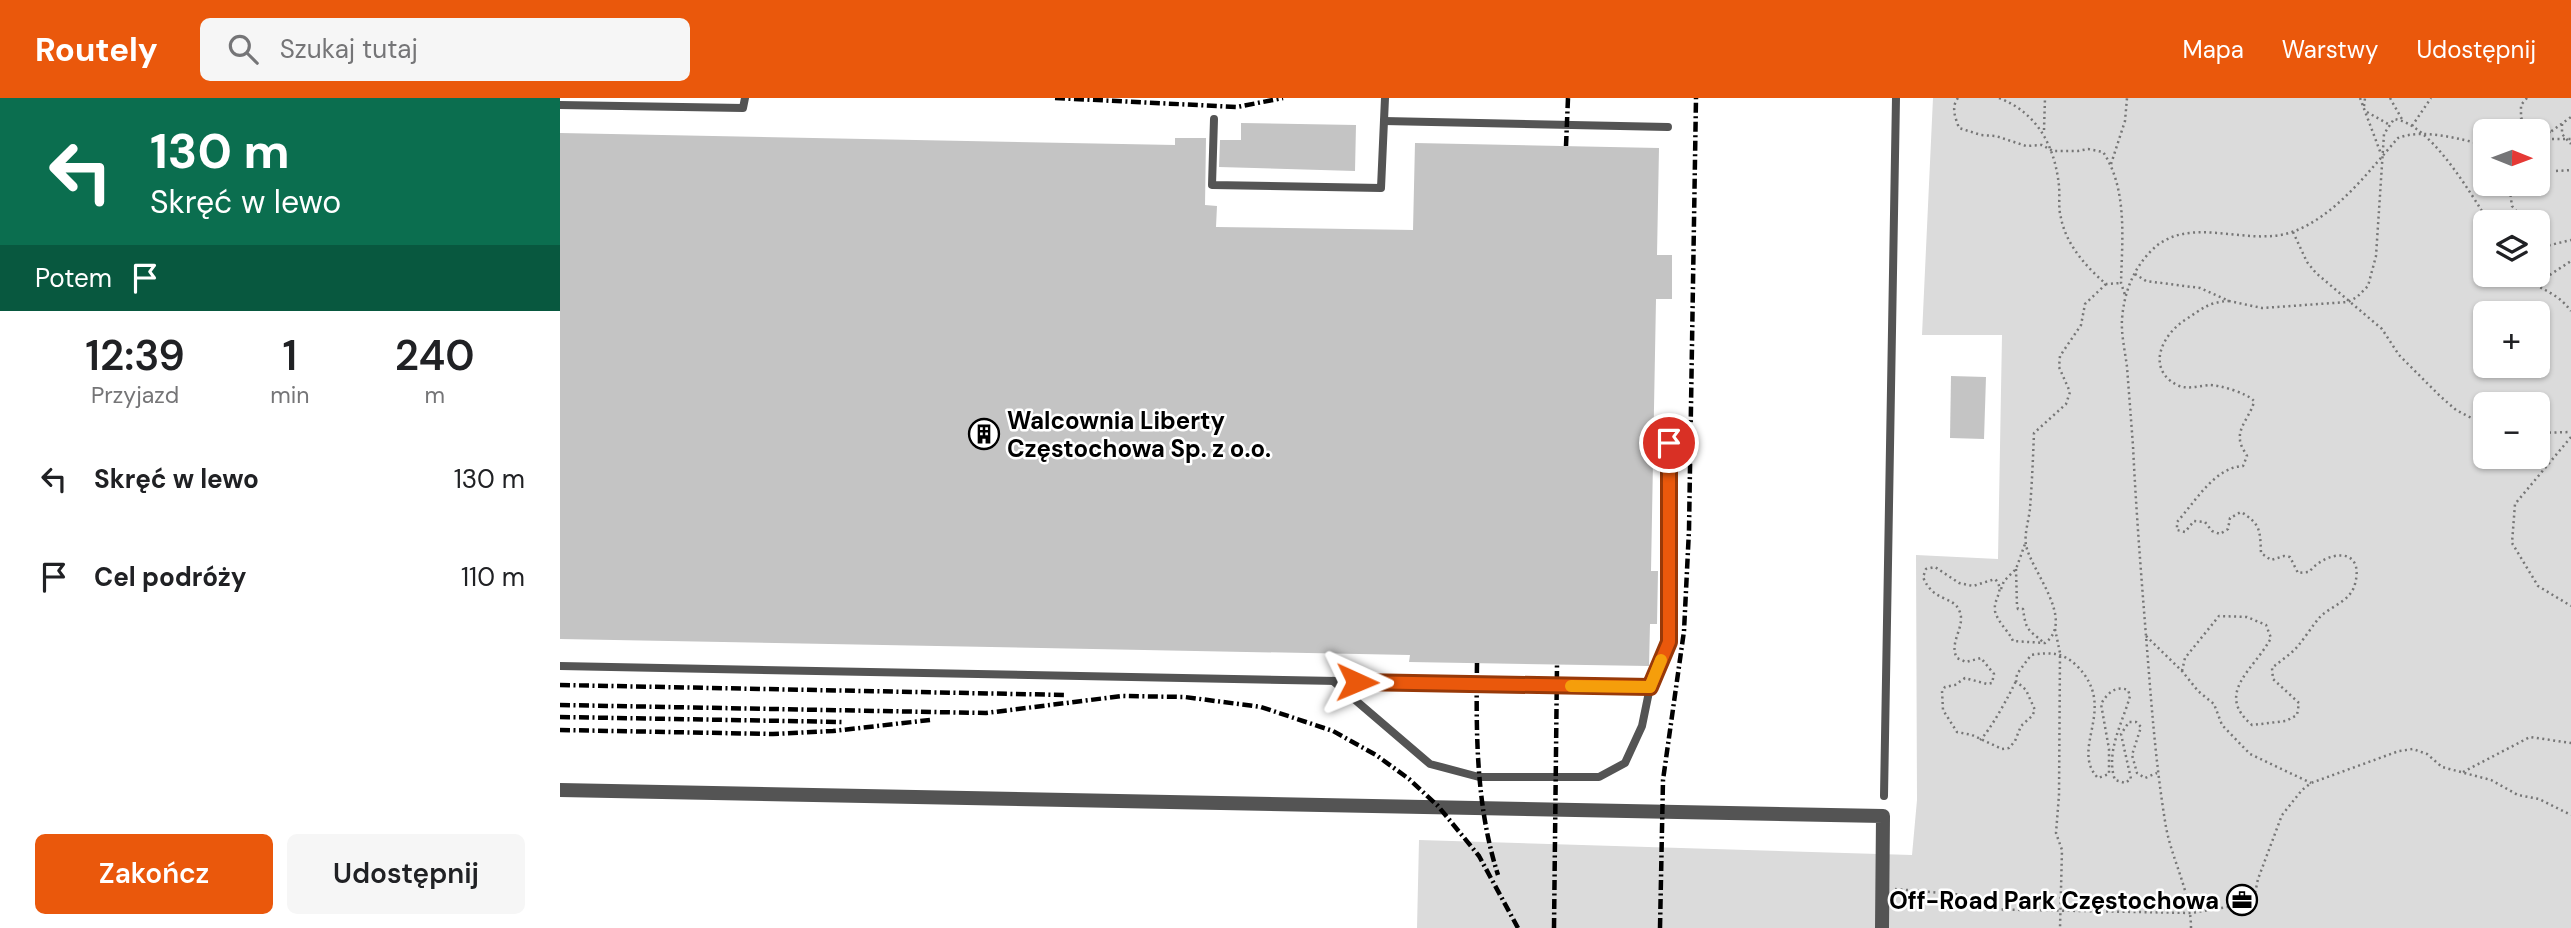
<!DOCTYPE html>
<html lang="pl">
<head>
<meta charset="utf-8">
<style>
  body { margin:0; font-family:"DM Sans",sans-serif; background:#f6f6f6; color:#202124; height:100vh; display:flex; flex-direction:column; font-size:26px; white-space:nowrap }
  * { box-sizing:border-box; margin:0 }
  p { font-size:23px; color:#757577 }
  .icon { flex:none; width:38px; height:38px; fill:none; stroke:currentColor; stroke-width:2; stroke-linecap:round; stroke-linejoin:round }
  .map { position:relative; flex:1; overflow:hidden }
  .side { display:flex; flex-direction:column; background:#fff; width:560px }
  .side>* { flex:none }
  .top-card { background:#0b6e4f; color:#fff; overflow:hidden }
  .needle { width:46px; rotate:91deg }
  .tools { position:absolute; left:1913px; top:21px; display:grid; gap:14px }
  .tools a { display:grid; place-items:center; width:77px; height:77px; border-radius:10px; background:#fff; box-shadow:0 2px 5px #0004; font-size:35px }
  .pin { position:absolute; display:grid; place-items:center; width:60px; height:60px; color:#fff; margin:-30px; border:4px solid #fff; border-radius:50%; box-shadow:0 2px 7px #0007 }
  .me { position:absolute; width:77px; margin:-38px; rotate:91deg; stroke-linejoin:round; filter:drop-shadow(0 0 5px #0008) }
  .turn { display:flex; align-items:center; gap:24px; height:147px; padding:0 35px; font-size:32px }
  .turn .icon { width:91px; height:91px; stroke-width:2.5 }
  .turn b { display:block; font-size:49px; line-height:60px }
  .then { display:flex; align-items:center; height:66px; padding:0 35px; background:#0003; gap:14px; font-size:26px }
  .eta { display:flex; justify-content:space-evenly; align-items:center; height:119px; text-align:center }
  .eta b { font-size:42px; font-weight:600; line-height:49px }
  .primary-button { display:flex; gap:14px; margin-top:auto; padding:14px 35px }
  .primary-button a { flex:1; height:80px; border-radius:10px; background:#ea580c; color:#fff; font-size:28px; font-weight:600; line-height:80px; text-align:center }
  .primary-button a+a { background:#f6f6f6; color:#202124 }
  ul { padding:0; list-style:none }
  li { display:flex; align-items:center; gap:21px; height:98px; padding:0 35px }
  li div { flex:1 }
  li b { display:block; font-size:26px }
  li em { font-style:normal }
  header { display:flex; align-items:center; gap:42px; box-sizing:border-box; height:98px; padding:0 35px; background:#ea580c; color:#fff }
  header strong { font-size:33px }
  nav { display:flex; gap:38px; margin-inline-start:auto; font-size:24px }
  .search { width:490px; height:63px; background:#f6f6f6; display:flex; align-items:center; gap:18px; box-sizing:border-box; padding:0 24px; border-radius:10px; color:#757577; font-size:26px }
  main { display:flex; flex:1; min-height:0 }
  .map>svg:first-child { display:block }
  .green { fill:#dbdbdb; fill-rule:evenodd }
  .building { fill:#c4c4c4 }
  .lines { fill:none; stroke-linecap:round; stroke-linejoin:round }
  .path { stroke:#767676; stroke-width:2.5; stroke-dasharray:2 3.5; stroke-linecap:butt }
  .service { stroke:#545454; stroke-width:8 }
  .minor { stroke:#545454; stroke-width:14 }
  .rail { stroke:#000; stroke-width:4.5; stroke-dasharray:10 3.5 2 3.5; stroke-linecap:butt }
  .route-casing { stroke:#983908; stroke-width:18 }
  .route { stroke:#ea580c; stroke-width:12 }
  .slow { stroke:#f59e0b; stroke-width:12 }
  .labels { text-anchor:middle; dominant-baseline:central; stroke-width:5; stroke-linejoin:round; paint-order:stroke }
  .poi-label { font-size:24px; font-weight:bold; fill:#000; stroke:#fff; text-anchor:start }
</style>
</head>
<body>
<header>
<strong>Routely</strong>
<div class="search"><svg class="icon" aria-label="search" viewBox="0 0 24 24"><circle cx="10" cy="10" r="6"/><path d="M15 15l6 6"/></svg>Szukaj tutaj</div>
<nav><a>Mapa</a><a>Warstwy</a><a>Udostępnij</a></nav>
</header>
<main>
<section class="side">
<div class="top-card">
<div class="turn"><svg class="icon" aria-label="left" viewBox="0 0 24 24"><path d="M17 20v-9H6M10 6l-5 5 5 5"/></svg><div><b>130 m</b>Skręć w lewo</div></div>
<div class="then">Potem<svg class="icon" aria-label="arrive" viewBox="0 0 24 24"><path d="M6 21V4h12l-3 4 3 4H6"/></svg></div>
</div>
<div class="eta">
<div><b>12:39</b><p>Przyjazd</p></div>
<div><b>1</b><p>min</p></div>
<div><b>240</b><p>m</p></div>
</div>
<ul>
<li><svg class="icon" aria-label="left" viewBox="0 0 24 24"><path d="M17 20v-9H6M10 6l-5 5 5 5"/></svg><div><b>Skręć w lewo</b></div><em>130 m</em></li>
<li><svg class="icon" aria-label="arrive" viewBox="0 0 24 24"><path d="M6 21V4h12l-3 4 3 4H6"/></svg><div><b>Cel podróży</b></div><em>110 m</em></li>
</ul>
<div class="primary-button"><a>Zakończ</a><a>Udostępnij</a></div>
</section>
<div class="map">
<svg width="2011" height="830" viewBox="0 0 2011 830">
  <rect width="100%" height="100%" fill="#fff"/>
  <path class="green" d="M1373,0H2011V830H857L859,742L1352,757L1357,702L1356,457L1438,461L1442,237H1362ZM1925,33H1978V86H1925ZM1925,124H1978V177H1925ZM1925,215H1978V268H1925ZM1925,306H1978V359H1925Z"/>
  <g class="building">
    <path d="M681,25L796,27L795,73L659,69L660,42H681Z"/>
    <path d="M0,35L615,47V40H646L645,107L657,108L656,129L853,132L855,45L1099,50L1097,157H1112V201H1096L1091,473H1098L1097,526H1090L1089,568L849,564L850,557L0,541Z"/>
    <path d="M1391,278L1426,279L1424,341L1390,340Z"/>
  </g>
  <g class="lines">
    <g class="path">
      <path d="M1398,0C1391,9 1395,19 1399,30L1421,37L1436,38L1466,48L1482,47L1493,53H1518L1528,51L1543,54C1568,91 1562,143 1561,185L1565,197"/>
      <path d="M1439,0C1478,15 1495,49 1499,88C1500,98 1498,110 1501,120C1506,146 1526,169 1546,186L1561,185"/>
      <path d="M1800,0L1821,56"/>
      <path d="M1830,0L1843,23"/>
      <path d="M1967,0L1961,7V20L1969,26L1991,34"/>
      <path d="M1804,8L1805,0"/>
      <path d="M1807,14L1828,26"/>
      <path d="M2002,26V36L2011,46"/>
      <path d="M1852,28L1871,0"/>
      <path d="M1484,32L1485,0"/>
      <path d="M1981,41H2011"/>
      <path d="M1978,43L2011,19"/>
      <path d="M1551,66L1565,23L1567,0"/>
      <path d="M1996,73L2011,72"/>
      <path d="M1949,86L1952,108L1966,124"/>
      <path d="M1733,134L1747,164L1756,175L1822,231L1839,257L1880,298L1896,312L1925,327"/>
      <path d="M1978,150L2011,142"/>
      <path d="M1575,176L1586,183L1640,190L1669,203L1702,210L1788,204L1797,199L1808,188L1816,158L1824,36L1834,21C1871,26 1910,95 1929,124"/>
      <path d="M1962,177C1980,193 1995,192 2011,213"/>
      <path d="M1546,186L1525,206L1521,227L1500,258L1499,269L1510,294L1506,306L1474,335C1473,360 1472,385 1470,410C1469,422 1464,436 1466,447C1471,473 1516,522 1485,545L1453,543C1448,532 1438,525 1435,513C1433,500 1446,493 1435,481L1413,488L1399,485L1375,469L1366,471L1363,479C1373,504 1393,498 1399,512C1407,528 1388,544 1397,560L1406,564L1421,560L1434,576L1432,585L1427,586L1405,580L1395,587L1385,589L1382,593L1383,612L1397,634L1412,637L1442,651L1449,650L1455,643L1461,628L1472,618L1475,612L1466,592L1456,583L1457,576L1471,557C1490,554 1503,554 1517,568C1559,610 1509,650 1538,680L1549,676V651L1541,606C1547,596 1555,587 1568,592L1570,598C1563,624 1545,654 1555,682L1565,685L1571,681L1561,636L1569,624H1576L1581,629L1572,657L1577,675L1585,680L1597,675"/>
      <path d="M1976,186L2011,163"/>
      <path d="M1978,335L2011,334"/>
      <path d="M2011,339L1955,406L1952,445L1978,488L2011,508"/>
      <path d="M1456,471L1457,508L1458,511H1463C1466,533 1468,531 1483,544"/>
      <path d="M1441,491L1444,483L1456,471L1465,446"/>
      <path d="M1495,531L1500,555L1499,697L1496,735L1502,752L1500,830"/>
      <path d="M1586,538L1622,573L1638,593L1654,606L1662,627L1690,656L1751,685"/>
      <path d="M1622,573L1625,560L1659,518L1687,519L1706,527L1711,540C1694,572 1654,595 1692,627L1726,623L1737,617L1739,605L1713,581L1712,570C1720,563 1730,557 1737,549C1745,540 1752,528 1760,519C1771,508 1791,503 1795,486C1805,448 1767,452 1749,474L1738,475L1730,459L1724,458L1711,462L1701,455C1700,433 1701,426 1681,414L1670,420L1668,431L1660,436L1652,433L1645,424L1634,423L1625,434L1617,432V424C1635,404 1655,369 1683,368L1687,358C1685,354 1680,347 1680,342C1678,328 1692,316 1694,303C1687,295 1660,287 1649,287C1638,288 1627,292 1617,287C1585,270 1603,236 1625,222C1642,211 1648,204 1669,203"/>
      <path d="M1420,642C1430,633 1450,596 1456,583"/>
      <path d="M1903,674L1970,639L2011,645"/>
      <path d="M1335,791L1405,797L1412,811L1631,815L1667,809H1689L1693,805L1698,781L1722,717L1742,692L1751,685L1839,653L1853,651L1867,656L1882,669L1931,682L1958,697L1979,701L2011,717"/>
      <path d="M1631,830C1631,793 1610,759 1605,723C1595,661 1591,600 1586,538C1581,475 1576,411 1573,348C1571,321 1569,295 1567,269C1565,253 1561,236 1562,221C1564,196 1572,173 1590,154C1627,114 1687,150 1732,134C1775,119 1809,73 1838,40C1863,30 1899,41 1925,47"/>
    </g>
    <g class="service">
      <path d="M0,7L183,10L185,0"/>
      <path d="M654,21L652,87L821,90L825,0"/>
      <path d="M824,23L1108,29"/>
      <path d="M0,568L1090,589"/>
      <path d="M773,583L870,666L919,679H1039L1065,665L1082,628L1090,589L1109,544V345"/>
      <path d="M1324,698L1336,0"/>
    </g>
    <path class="minor" d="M0,692L1323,718L1322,830"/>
    <g class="rail">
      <path d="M495,0L677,9L723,0"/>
      <path d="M1006,48L1008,0"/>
      <path d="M917,565C916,637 916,708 938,777"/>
      <path d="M0,587L507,597"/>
      <path d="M0,607L426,615L562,598L625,599L701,609L773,633L816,657L849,681L878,708L919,758L958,830"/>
      <path d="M0,619L283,624"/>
      <path d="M0,632L213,636L273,633L370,622"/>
      <path d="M994,830L997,567"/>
      <path d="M1100,830L1103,682L1124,533L1129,432L1136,0"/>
    </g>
  </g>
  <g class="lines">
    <g class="route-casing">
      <path id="route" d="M797,584L1090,589L1109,544V345"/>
    </g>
    <use href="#route" class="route"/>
    <path class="slow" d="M1011,588L1090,589L1101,562"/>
  </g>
  <defs>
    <g id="building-ring" transform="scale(1.575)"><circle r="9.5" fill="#fff" stroke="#000" stroke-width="1.5"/><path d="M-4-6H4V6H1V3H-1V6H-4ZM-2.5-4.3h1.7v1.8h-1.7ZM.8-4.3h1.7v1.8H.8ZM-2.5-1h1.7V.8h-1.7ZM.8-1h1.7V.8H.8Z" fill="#000"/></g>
    <g id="office-ring" transform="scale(1.575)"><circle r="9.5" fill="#fff" stroke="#000" stroke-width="1.5"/><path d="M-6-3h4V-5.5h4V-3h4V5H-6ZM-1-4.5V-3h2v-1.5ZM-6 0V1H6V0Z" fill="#000"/></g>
  </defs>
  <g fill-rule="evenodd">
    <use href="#building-ring" x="424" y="336"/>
    <use href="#office-ring" x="1682" y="802"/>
  </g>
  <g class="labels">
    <g class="poi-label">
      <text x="447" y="322">Walcownia Liberty<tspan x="447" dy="28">Częstochowa Sp. z o.o.</tspan></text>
      <text x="1659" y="802" text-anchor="end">Off-Road Park Częstochowa</text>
    </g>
  </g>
</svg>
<div class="tools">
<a><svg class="needle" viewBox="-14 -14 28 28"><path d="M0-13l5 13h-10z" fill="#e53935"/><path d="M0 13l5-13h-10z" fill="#757577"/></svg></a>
<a><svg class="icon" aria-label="layers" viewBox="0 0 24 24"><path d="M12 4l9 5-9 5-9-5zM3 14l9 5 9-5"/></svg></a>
<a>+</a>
<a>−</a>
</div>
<div class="pin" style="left:1109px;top:345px;background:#d93025"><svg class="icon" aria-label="arrive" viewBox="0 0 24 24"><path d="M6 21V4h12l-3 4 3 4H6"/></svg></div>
<svg class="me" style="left:797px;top:584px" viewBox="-20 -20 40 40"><path d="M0-17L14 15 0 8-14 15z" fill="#ea580c" stroke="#fff" stroke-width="4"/></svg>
</div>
</main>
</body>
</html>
